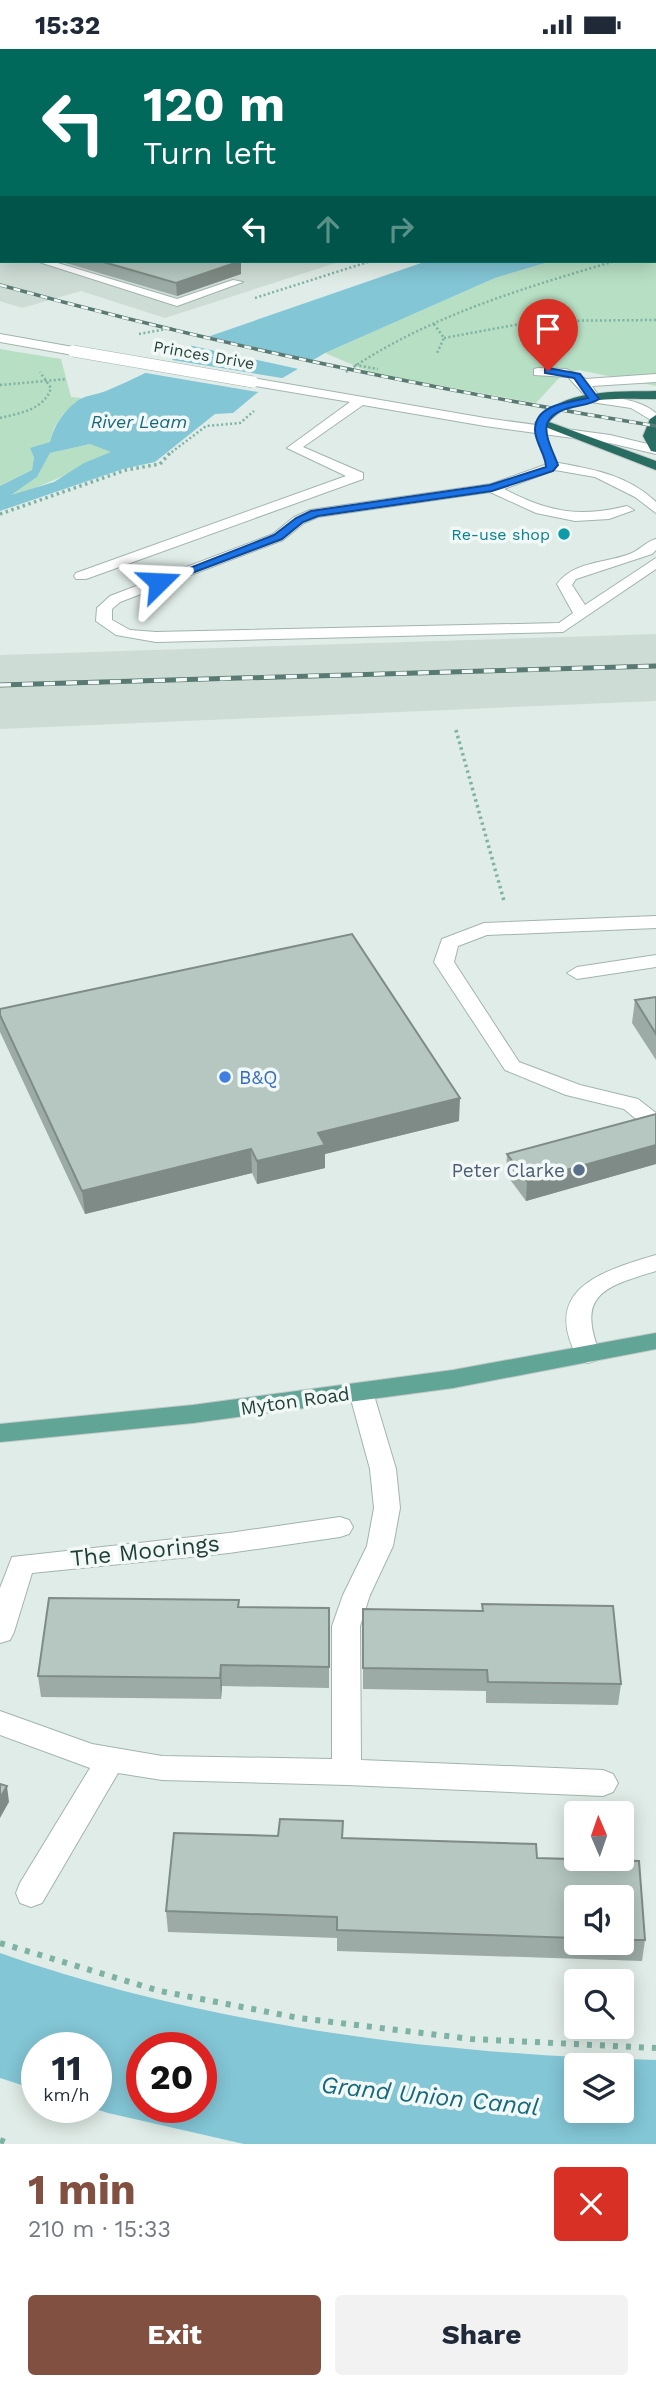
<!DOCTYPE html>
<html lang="en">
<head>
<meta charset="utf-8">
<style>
  body { margin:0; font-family:"Work Sans",sans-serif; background:#f2f2f3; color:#1f2937; height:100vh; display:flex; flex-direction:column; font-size:26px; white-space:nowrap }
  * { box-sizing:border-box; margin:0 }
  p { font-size:23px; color:#747a83 }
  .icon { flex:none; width:38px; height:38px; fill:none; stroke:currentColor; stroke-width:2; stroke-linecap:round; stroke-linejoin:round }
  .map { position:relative; height:2095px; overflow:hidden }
  .drawer { display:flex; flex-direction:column; background:#fff; flex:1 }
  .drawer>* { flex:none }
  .hud { position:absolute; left:0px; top:0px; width:656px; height:214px; box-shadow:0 4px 18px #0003; background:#00695c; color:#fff; overflow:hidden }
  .needle { width:46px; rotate:358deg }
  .tools { position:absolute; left:564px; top:1752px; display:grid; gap:14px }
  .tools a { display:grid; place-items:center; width:70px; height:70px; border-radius:7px; background:#fff; box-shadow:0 4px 18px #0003; font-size:35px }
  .speed { position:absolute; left:21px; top:1983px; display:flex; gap:14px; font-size:35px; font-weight:700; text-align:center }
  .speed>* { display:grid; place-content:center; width:91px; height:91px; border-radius:50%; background:#fff; box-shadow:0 4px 18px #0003; line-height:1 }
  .speed small { font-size:18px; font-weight:400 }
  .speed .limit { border:10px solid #d22; background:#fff; color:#111 }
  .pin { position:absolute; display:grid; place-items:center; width:60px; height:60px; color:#fff; margin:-72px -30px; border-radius:50% 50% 50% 0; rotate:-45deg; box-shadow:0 0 7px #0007 }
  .pin .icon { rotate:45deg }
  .me { position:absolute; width:77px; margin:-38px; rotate:69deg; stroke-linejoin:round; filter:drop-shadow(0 0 5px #0008) }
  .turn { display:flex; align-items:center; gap:24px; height:147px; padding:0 28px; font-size:32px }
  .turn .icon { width:91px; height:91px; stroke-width:2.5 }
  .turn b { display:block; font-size:49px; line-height:60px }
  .lanes { display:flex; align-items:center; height:66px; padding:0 28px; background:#0003; justify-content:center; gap:35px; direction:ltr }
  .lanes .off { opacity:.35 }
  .round { display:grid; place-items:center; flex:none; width:74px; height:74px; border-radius:7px; background:#f2f2f3 }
  .headline { display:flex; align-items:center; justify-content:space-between; height:119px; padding:0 28px }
  h1 { font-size:42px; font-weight:700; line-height:52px; color:#825041 }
  .primary-button { display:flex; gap:14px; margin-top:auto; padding:14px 28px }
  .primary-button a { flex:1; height:80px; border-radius:7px; background:#825041; color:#fff; font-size:28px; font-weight:700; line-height:80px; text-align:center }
  .primary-button a+a { background:#f2f2f3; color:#1f2937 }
  .status { display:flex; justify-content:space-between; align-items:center; height:49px; padding:0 35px; background:#fff; direction:ltr }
  .status svg { height:19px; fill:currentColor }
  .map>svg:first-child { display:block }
  .built { fill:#cedcd6 }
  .green { fill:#b7dfc3 }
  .water { fill:#83c6d6; fill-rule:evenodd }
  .pier { fill:#e0ece7 }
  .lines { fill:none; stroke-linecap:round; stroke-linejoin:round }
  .minor-casing { stroke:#a2b4af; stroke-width:2 }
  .major-casing { stroke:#c0c9c7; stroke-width:2 }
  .highway-casing { stroke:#c0c9c7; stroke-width:2 }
  .path-far2 { stroke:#7eb2a4; stroke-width:2.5; stroke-dasharray:2 2.5; stroke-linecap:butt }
  .path-far1 { stroke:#7eb2a4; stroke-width:3.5; stroke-dasharray:2.5 3.5; stroke-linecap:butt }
  .path { stroke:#7eb2a4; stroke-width:6; stroke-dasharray:5 8; stroke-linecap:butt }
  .minor { fill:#fff; fill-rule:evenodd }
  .major { fill:#61a596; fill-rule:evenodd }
  .highway { fill:#296c61; fill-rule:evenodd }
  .rail-far1-casing { stroke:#597a72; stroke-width:3.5 }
  .rail-casing { stroke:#597a72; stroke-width:5 }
  .rail-far1 { stroke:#f1f8f5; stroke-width:2.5; stroke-dasharray:7; stroke-linecap:butt }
  .rail { stroke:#f1f8f5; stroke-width:3.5; stroke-dasharray:11; stroke-linecap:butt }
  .minor-bridge-casing { stroke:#a2b4af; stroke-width:12; stroke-linecap:butt }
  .minor-bridge { stroke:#fff; stroke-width:11 }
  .wall { fill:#9caba5; fill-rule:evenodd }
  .shaded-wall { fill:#7f8b86 }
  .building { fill:#b5c7c0; stroke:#7f8b86; stroke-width:2 }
  .route { fill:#1a73e8; stroke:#114b97; stroke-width:2 }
  .culture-dot { fill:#0f9aa8; stroke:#f1f8f5; stroke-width:2.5 }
  .shop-dot { fill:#3f7fe0; stroke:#f1f8f5; stroke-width:2.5 }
  .service-dot { fill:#5c6f8a; stroke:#f1f8f5; stroke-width:2.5 }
  .labels { text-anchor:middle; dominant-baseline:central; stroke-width:7; stroke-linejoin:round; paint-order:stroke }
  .far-street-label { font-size:16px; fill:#1f3e37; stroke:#f1f8f5 }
  .far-culture-label { font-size:16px; fill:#0d838f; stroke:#f1f8f5; text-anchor:end }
  .far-water-label { font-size:18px; font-style:italic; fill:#15687e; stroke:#f1f8f5 }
  .shop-label { font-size:19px; fill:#366cbe; stroke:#f1f8f5; text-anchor:start }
  .service-label { font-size:19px; fill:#4e5e75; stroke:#f1f8f5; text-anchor:end }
  .street-label { font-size:19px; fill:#1f3e37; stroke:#f1f8f5 }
  .near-street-label { font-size:23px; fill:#1f3e37; stroke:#f1f8f5 }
  .near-water-label { font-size:24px; font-style:italic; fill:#15687e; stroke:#f1f8f5 }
</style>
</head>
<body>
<div class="status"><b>15:32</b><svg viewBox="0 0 49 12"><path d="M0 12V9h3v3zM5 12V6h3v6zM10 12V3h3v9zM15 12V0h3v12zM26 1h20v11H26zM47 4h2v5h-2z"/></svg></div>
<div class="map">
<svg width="656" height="2095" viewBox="0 0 656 2095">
  <rect width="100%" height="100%" fill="#e0ece7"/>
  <g class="built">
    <path d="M0,21L2,212H342L165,269L81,242L22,259L0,252Z"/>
    <path d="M656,585V652L0,680V606Z"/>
  </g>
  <g class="green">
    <path d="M656,180V337L579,321L560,328L536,354L372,324L325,304L495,229L552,212H654Z"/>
    <path d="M0,300L61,310L71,348L82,349L63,365L54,379L50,393L34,408L32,421L0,437Z"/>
    <path d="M90,395L112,403C78,421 46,436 8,448L37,428L50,404Z"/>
  </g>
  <g class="water">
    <path d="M427,212H552L495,229L325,304L257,344L233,364L215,365L155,413L123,420L0,462V437L32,421L34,408L30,399L50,393C54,377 62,364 76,353C84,346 96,346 106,342C134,330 162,316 189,302L192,295L213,286ZM90,395L111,403L84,414L54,433L11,446L37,428L50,404Z"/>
    <path d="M0,1904C202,1976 442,2006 656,2011V2095H244L108,2064L89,2058H96V1998H37V2041L0,2029ZM142,1998H201V2058H142ZM576,2016H621V2062H576Z"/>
  </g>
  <g class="pier">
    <path d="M203,286L292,307L318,312L303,321L188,296Z"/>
    <path d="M166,310L288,330L264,344L140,323Z"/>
  </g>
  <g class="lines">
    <g class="minor-casing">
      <g id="minor">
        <rect x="0" y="12" width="2" height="6"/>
        <rect x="0" y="68" width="2" height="6"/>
        <rect x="0" y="196" width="2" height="7"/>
        <path d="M36,212H51L177,250L233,231L243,233L177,257Z"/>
        <path d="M0,285L73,298L79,302L73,306L0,293Z"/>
        <path d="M538,319L566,320L586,330L656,325V333L592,337L599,347C619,349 640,351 656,364V374L631,359L591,353L568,328L534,326V320Z"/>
        <path d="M253,329L485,369L610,386L656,397V405L610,394L485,377L363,356L303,398L363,424V430L86,530H76L74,527L76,524L346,427L287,399L350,353L249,336L247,333Z"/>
        <path d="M553,413C591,420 627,425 656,453V464L635,448L595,428L555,421L504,440C548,463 579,469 627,457L634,461L609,470L575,472L536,464L490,443L318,468L304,474L283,491L120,553L112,560V571L130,581L156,583L559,574L573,564L557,535C575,511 606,515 632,504C641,500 647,492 656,490V501L652,505L576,530L572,536L585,556L656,509V520L563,583L156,593L116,586L96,572L97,559L110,547L273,485L294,468L310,461L491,435Z"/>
        <path d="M656,867V879L487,886L458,897L454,913L519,1013L580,1036L638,1050L656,1064V1082L648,1080L624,1060L566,1046L505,1021L434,913L442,890L484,874Z"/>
        <path d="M656,906V918L577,930L567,924L577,918Z"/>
        <path d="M656,1206V1222C604,1238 576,1245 600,1305L597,1311L588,1314L579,1311C539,1241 601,1222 656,1206Z"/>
        <path d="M361,1334L370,1337L373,1343L396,1420L400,1459L393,1497L370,1546L360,1577L361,1711L603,1721L613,1725L618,1734L613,1743L603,1747L347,1736L162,1731L118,1724L42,1854L31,1858L20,1854L16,1844L20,1834L90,1719L0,1686V1662L92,1695L162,1707L332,1710V1577L343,1546L367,1497L374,1459L370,1420L349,1343L352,1337Z"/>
        <path d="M340,1468L349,1471L353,1478L349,1485L340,1488L229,1504L32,1524L14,1583L10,1591L0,1594V1539L12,1508L229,1484Z"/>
      </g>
    </g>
    <g class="major-casing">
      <path id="major" d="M656,1284V1300L453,1339L193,1374L0,1393V1375L193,1356L453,1321Z"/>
    </g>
    <g class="highway-casing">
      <g id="highway">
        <path d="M656,342V350C624,350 571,345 549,373L656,412V421L535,374C561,339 616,343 656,342Z"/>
        <path d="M656,366V403L651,402L643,387L650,370Z"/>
      </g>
    </g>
    <g class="path-far2">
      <path d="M255,249L371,212"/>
      <path d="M434,275L444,289L437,304"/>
      <path d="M139,285L172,279"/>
      <path d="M444,289L536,272L656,271"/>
      <path d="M355,316L378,320"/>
      <path d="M346,323C428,267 521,240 615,212"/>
      <path d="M0,336L67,330"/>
      <path d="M0,369C20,364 44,361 51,339L40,323"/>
      <path d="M168,406L206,377L240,374L254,362"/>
    </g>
    <g class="path-far1">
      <path d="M0,465L126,421L160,415L170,404"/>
      <path d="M456,681L504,852"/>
    </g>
    <g class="path">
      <path d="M0,1894L160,1942L299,1969L471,1990L656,1999"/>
      <path d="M0,2091L9,2095"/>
    </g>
    <use href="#minor" class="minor"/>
    <use href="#major" class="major"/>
    <use href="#highway" class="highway"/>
    <g class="rail-far1-casing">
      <path id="rail-far1" d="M0,236C216,296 435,341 656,377"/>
    </g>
    <g class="rail-casing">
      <path id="rail" d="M0,636L656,617"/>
    </g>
    <use href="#rail-far1" class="rail-far1"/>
    <use href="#rail" class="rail"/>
    <g class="minor-bridge-casing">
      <path id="minor-bridge" d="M73,302L253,333"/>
    </g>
    <use href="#minor-bridge" class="minor-bridge"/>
  </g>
  <g class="wall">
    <path d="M90,0H213L139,2H90Z"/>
    <path d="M0,84H2V107L0,104Z"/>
    <path d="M0,141H2V195L0,194Z"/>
    <path d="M59,212H239L241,225L177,247Z"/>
    <path d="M656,948V1011L632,974L635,951Z"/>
    <path d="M0,960L459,1072L325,1105V1119L257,1135L252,1124L85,1165L0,983Z"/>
    <path d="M656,1065V1115L526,1152L506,1125L507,1105Z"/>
    <path d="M482,1555L621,1635L618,1656L486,1654V1642L363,1640V1560L482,1562Z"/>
    <path d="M239,1558L329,1559V1639L222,1637L221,1650L41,1648L38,1627Z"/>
    <path d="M280,1770L343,1772V1789L536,1795L537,1809L639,1812L645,1891L642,1912L337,1902V1889L168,1883L166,1862L174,1784L278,1787ZM576,1848H621V1894H576Z"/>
  </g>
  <g class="shaded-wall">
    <rect x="654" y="98" width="2" height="11"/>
    <path d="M241,212V225L177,247L176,234Z"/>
    <path d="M460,1049L459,1072L325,1105V1119L257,1135V1112L318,1084Z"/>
    <path d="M656,1096V1115L526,1152L527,1132Z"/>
    <path d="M251,1100L252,1124L85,1165L82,1142Z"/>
    <path d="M221,1616L222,1637L221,1650L220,1629Z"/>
    <path d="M7,1737L9,1753L0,1769V1749Z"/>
  </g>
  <g class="building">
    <path d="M240,0H656V23L654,22V2H240Z"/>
    <path d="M654,31L656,32V98H654Z"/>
    <path d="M0,84H2V97L0,94Z"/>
    <path d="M0,141H2V183L0,182Z"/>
    <path d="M100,212H241L176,234Z"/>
    <path d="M352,885L460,1049L318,1084L325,1096L257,1112L251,1100L82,1142L0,966V960Z"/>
    <path d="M656,948V985L635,951Z"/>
    <path d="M656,1065V1096L527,1132L507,1105Z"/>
    <path d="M49,1549L239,1551L238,1558L329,1559V1618L221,1616L220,1629L38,1627Z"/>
    <path d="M482,1555L613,1557L621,1635L488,1633L487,1621L363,1619V1560L483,1562Z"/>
    <path d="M0,1735L7,1737L0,1749Z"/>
    <path d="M280,1770L343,1772L342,1789L536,1795L537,1809L639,1812L645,1891H621V1848H576V1889L337,1881V1868L166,1862L174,1784L278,1787Z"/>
  </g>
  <path class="route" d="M548,319L580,325L599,350C592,355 582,356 573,358C533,367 547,388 558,416L553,422L492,442L318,467L303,473L282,490L163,535L154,533L274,486L296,469L311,462L490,436L546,418C546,406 535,393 535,381C535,355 570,353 588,349L574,329L545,324V320Z"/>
  <circle class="culture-dot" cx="564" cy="485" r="7"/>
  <circle class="shop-dot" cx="225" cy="1028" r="7"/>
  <circle class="service-dot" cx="579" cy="1121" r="7"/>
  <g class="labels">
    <g class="far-street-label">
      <text transform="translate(204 306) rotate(10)">Princes Drive</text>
    </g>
    <g class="far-culture-label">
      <text x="550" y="485">Re-use shop</text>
    </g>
    <g class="far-water-label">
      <text x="139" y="372">River Leam</text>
    </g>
    <g class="shop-label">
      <text x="239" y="1028">B&amp;Q</text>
    </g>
    <g class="service-label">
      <text x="565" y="1121">Peter Clarke</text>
    </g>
    <g class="street-label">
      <text transform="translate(295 1352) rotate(-8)">Myton Road</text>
    </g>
    <g class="near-street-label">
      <text transform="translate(145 1502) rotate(-6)">The Moorings</text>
    </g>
    <g class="near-water-label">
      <text transform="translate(430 2047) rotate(6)">Grand Union Canal</text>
    </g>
  </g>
</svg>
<div class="tools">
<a><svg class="needle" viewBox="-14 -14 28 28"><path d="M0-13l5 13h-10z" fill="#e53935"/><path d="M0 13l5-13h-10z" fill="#747a83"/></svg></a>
<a><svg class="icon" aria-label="sound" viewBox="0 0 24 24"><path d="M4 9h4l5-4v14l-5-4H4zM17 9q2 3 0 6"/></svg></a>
<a><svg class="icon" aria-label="search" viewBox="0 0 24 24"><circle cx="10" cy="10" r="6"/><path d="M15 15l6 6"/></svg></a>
<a><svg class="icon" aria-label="layers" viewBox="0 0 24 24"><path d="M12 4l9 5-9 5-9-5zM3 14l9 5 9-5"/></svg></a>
</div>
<div class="speed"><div>11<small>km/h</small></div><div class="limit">20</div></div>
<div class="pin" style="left:548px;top:322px;background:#d93025"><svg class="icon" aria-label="arrive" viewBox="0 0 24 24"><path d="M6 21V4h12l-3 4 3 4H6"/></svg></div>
<svg class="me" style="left:159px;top:533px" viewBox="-20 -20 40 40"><path d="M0-17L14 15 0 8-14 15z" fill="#1a73e8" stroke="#fff" stroke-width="4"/></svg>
<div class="hud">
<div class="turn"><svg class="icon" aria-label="left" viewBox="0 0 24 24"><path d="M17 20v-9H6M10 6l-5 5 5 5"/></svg><div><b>120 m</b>Turn left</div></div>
<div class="lanes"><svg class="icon" aria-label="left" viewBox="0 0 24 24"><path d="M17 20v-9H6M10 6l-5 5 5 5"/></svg><svg class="icon off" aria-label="ahead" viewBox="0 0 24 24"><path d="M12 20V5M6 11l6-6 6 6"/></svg><svg class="icon off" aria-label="right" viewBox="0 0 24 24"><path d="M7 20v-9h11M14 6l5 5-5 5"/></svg></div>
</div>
</div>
<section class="drawer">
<div class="headline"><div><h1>1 min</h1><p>210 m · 15:33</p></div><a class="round" style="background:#d93025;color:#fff"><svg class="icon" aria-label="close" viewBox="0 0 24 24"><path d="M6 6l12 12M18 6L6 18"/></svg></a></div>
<div class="primary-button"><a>Exit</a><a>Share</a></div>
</section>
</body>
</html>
